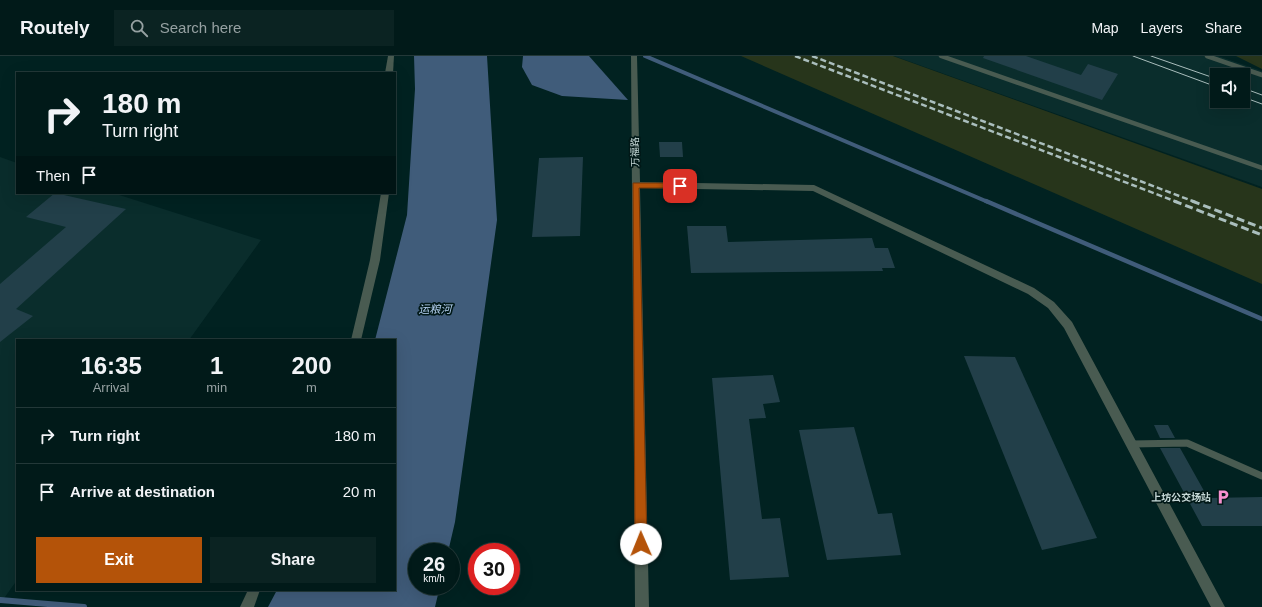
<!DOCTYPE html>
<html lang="en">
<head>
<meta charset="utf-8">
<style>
  body { margin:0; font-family:Arial,"Noto Sans SC",sans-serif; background:#0b2322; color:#f1f3f6; height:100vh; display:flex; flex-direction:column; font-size:15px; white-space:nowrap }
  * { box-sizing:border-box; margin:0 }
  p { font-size:13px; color:#96a1a2 }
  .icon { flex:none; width:22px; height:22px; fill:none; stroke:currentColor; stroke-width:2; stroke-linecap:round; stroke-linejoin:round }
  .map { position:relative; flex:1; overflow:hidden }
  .drawer { position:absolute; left:16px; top:283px; width:380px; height:252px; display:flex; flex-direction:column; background:#011a19; border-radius:0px; box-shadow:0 4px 16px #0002,0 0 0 1px #233838 }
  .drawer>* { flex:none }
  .top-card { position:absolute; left:16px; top:16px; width:380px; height:122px; border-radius:0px; box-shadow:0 4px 16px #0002,0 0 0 1px #233838; background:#011a19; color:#f1f3f6; overflow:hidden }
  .fabs { position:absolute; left:1210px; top:12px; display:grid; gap:8px }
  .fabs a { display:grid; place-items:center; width:40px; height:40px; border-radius:0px; background:#011a19; box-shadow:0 4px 16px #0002,0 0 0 1px #233838; font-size:20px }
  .speed { position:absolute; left:408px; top:487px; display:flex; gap:8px; font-size:20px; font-weight:700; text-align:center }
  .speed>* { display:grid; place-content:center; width:52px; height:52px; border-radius:50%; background:#011a19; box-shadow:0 4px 16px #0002,0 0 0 1px #233838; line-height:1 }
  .speed small { font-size:10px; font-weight:400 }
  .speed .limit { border:6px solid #d22; background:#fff; color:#111 }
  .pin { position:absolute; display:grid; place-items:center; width:34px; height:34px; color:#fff; margin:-17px; border-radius:8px; box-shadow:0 2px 6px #0006 }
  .me { position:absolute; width:44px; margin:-22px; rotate:359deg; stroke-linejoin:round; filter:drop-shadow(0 0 3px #0008) }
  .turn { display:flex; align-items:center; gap:14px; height:84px; padding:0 20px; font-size:18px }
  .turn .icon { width:52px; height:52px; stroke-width:2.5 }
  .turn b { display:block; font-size:28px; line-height:34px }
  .then { display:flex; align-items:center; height:38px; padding:0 20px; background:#0003; gap:8px; font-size:15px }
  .eta { display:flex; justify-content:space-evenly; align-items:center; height:68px; text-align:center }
  .eta b { font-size:24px; font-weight:700; line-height:28px }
  .action { display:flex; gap:8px; margin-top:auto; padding:8px 20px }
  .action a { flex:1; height:46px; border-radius:0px; background:#b45309; color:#fff; font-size:16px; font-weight:700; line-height:46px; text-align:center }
  .action a+a { background:#0b2322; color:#f1f3f6 }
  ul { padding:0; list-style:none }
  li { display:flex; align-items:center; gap:12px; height:56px; padding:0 20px; border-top:1px solid #233838 }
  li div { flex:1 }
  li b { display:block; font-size:15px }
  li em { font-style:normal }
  header { display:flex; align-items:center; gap:24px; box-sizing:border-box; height:56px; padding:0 20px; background:#011a19; border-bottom:1px solid #233838 }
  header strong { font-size:19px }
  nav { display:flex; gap:22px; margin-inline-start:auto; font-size:14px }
  .search { width:280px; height:36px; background:#0b2322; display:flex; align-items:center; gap:10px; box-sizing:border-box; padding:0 14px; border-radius:0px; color:#96a1a2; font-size:15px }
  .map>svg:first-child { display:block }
  .built { fill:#0a2d2c; fill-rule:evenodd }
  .green { fill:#27351b }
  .water { fill:#405c7a }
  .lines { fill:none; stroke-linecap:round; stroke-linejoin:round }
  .stream-far2 { stroke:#405c7a; stroke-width:4 }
  .stream-far1 { stroke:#405c7a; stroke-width:4.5 }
  .stream { stroke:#405c7a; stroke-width:6 }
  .building { fill:#223f49 }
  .service-far1 { stroke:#495b51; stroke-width:4.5 }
  .service { stroke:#495b51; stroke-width:7 }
  .minor { fill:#495b51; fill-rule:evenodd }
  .tram { stroke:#aabebd; stroke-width:1 }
  .rail-far1 { stroke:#aabebd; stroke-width:2.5; stroke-dasharray:6 3; stroke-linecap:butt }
  .rail { stroke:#aabebd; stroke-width:3; stroke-dasharray:8 4; stroke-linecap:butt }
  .route { fill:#b45309; stroke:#753606 }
  .labels { text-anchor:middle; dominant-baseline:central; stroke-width:3.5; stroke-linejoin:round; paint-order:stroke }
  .street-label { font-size:10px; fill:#c6d8d7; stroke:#011817 }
  .poi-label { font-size:10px; font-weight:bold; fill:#c6d8d7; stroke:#011817; text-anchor:end }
  .water-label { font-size:11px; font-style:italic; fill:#b9d5f6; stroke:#011817 }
</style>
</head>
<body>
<header>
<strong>Routely</strong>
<div class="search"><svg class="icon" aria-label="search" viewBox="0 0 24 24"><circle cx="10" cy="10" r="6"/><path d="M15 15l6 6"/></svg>Search here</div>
<nav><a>Map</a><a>Layers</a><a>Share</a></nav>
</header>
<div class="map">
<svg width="1262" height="551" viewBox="0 0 1262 551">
  <rect width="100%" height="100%" fill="#012221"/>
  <g class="built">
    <path d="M894,0H1218L1262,15V131ZM1217,19H1243V45H1217Z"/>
    <path d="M0,101L17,107V137H113L261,184L189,284H17V524L0,548Z"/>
  </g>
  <g class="green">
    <path d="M741,0H893L1262,133V228Z"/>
    <path d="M1236,0H1262V13Z"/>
  </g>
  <g class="water">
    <path d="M414,0H487L497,164L455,466L448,496H417V530H440L435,551H268L277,534H395V284H375L407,159L415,33Z"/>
    <path d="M523,0H589L628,44L562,40L532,29L522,11Z"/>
  </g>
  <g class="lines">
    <path class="stream-far2" d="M645,0L988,146"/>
    <path class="stream-far1" d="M986,145L1262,263"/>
    <path class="stream" d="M0,544L84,551"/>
  </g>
  <g class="building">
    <path d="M984,0H1026L1081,19L1088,8L1118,18L1102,44L983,2Z"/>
    <path d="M659,86H682L683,101H660Z"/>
    <path d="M583,101L580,180L532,181L539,102Z"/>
    <path d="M55,137L126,153L16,253L33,260L0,286V228L66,171L26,161Z"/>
    <path d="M687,170H726L728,186L872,182L875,192H888L895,212H882L883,215L691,217Z"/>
    <path d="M964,300L1015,301L1097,482L1042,494Z"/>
    <path d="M773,319L780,346L763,348L766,362L749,363L762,463L780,462L789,521L730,524L712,322Z"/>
    <path d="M1154,369H1168L1175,382H1160Z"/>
    <path d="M854,371L878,458L892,457L901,499L827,504L799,374Z"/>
    <path d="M1160,392H1180L1208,442L1262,441V470H1202Z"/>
  </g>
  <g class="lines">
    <g class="service-far1">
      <path d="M941,0L1262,112"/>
      <path d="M1207,0L1262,19"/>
    </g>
    <path class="service" d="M1132,388L1187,387L1262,420"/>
    <g class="minor">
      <path d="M388,0H394L393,17H385Z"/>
      <path d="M631,0H637L640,126L814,129L1034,232L1054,246L1072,266L1225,551H1211L1064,272L1048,252L1028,238L813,135L640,132L649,551H635Z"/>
      <path d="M381,137H389L380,204L361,284H351L370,204Z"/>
      <path d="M248,534H260L254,551H240Z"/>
    </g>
    <g class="tram">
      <path d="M1133,0L1217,31"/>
      <path d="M1151,0L1217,23"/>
      <path d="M1243,32L1262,39"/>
      <path d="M1243,41L1262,48"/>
    </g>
    <g class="rail-far1">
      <path d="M795,0L1177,146"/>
      <path d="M812,0L1195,146"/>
    </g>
    <g class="rail">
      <path d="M1174,145L1262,179"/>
      <path d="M1192,145L1262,172"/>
    </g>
  </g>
  <path class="route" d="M633,127H680L684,130L680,132H639L647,488L645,492L641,494L637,492L635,488Z"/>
  <defs>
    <g id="parking-bare" transform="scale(1.2)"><path d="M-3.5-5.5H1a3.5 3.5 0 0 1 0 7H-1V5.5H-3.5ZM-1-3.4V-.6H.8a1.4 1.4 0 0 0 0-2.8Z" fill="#f690cf" stroke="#011817" stroke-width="2.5" paint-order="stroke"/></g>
  </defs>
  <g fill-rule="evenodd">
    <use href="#parking-bare" x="1223" y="441"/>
  </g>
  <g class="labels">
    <g class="street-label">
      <text transform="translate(635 96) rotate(-91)">万福路</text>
    </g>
    <g class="poi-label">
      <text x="1211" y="441">上坊公交场站</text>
    </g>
    <g class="water-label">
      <text x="435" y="253">运粮河</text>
    </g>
  </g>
</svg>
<div class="fabs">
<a><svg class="icon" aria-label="sound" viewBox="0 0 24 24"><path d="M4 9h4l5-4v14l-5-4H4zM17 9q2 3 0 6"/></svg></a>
</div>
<div class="speed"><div>26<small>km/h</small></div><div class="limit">30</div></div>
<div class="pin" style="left:680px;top:130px;background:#d93025"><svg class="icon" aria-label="arrive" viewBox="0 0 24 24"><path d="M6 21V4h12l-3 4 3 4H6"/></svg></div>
<svg class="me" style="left:641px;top:488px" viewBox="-20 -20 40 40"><circle r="19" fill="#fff"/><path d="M0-13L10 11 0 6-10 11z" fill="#b45309"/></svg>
<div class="top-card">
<div class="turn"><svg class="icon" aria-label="right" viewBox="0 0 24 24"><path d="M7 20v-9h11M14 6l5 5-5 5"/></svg><div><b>180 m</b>Turn right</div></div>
<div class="then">Then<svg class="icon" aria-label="arrive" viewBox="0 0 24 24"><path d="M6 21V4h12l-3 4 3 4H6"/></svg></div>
</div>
<section class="drawer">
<div class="eta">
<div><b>16:35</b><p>Arrival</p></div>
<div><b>1</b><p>min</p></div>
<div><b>200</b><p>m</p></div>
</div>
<ul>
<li><svg class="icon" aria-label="right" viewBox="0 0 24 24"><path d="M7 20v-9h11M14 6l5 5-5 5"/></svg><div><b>Turn right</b></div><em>180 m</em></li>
<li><svg class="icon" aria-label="arrive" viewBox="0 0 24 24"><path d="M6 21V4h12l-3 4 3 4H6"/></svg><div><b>Arrive at destination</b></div><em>20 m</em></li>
</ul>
<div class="action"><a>Exit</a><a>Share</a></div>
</section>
</div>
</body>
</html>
